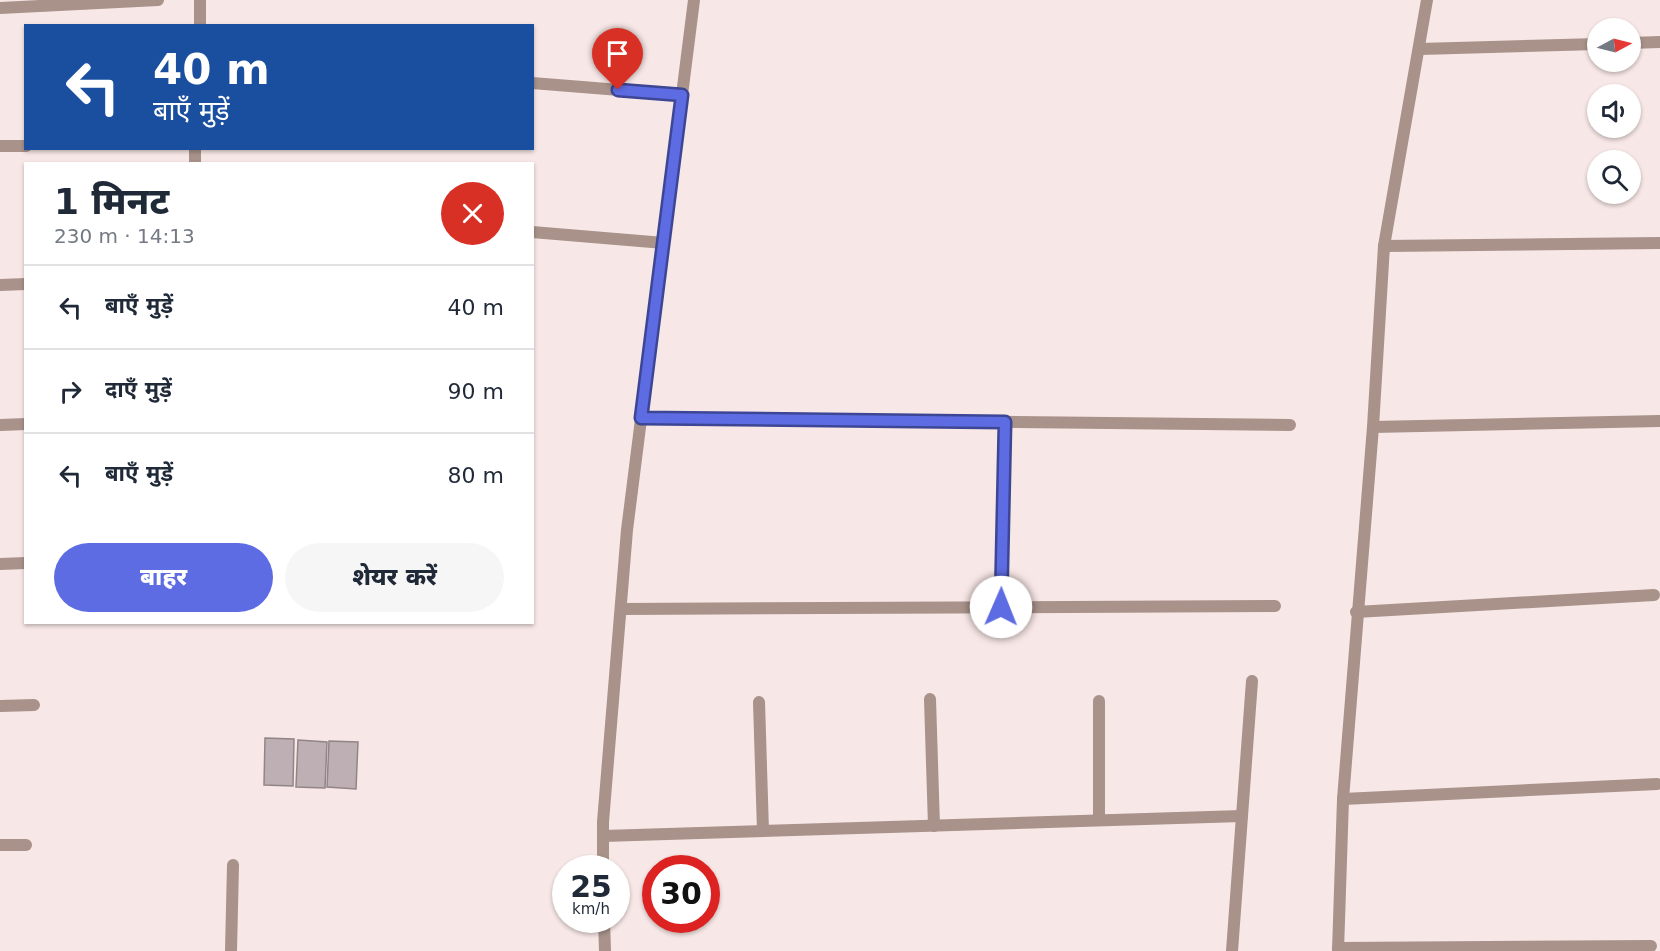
<!DOCTYPE html>
<html lang="hi">
<head>
<meta charset="utf-8">
<style>
  body { margin:0; font-family:"DejaVu Sans","Noto Sans Devanagari",sans-serif; background:#f6f6f7; color:#1f2937; height:100vh; display:flex; flex-direction:column; font-size:22px; white-space:nowrap }
  * { box-sizing:border-box; margin:0 }
  p { font-size:20px; color:#747a83 }
  .icon { flex:none; width:33px; height:33px; fill:none; stroke:currentColor; stroke-width:2; stroke-linecap:round; stroke-linejoin:round }
  .map { position:relative; flex:1; overflow:hidden }
  .panel { position:absolute; left:24px; top:162px; width:510px; height:462px; display:flex; flex-direction:column; background:#fff; border-radius:0px; box-shadow:0 2px 4px #0004 }
  .panel>* { flex:none }
  .top-card { position:absolute; left:24px; top:24px; width:510px; height:126px; border-radius:0px; box-shadow:0 2px 4px #0004; background:#1a4fa0; color:#fff; overflow:hidden }
  .needle { width:39px; rotate:83deg }
  .tools { position:absolute; left:1587px; top:18px; display:grid; gap:12px }
  .tools a { display:grid; place-items:center; width:54px; height:54px; border-radius:50%; background:#fff; box-shadow:0 2px 4px #0004; font-size:30px }
  .speed { position:absolute; left:552px; top:855px; display:flex; gap:12px; font-size:30px; font-weight:700; text-align:center }
  .speed>* { display:grid; place-content:center; width:78px; height:78px; border-radius:50%; background:#fff; box-shadow:0 2px 4px #0004; line-height:1 }
  .speed small { font-size:15px; font-weight:400 }
  .speed .limit { border:9px solid #d22; background:#fff; color:#111 }
  .pin { position:absolute; display:grid; place-items:center; width:51px; height:51px; color:#fff; margin:-62px -26px; border-radius:50% 50% 50% 0; rotate:-45deg; box-shadow:0 0 6px #0007 }
  .pin .icon { rotate:45deg }
  .me { position:absolute; width:66px; margin:-33px; rotate:1deg; stroke-linejoin:round; filter:drop-shadow(0 0 4px #0008) }
  .turn { display:flex; align-items:center; gap:21px; height:126px; padding:0 30px; font-size:27px }
  .turn .icon { width:78px; height:78px; stroke-width:2.5 }
  .turn b { display:block; font-size:42px; line-height:51px }
  .round { display:grid; place-items:center; flex:none; width:63px; height:63px; border-radius:32px; background:#f6f6f7 }
  .overview { display:flex; align-items:center; justify-content:space-between; height:102px; padding:0 30px }
  h1 { font-size:36px; font-weight:800; line-height:45px }
  .cta { display:flex; gap:12px; margin-top:auto; padding:12px 30px }
  .cta a { flex:1; height:69px; border-radius:36px; background:#5e6ce3; color:#fff; font-size:24px; font-weight:800; line-height:69px; text-align:center }
  .cta a+a { background:#f6f6f7; color:#1f2937 }
  ul { padding:0; list-style:none }
  li { display:flex; align-items:center; gap:18px; height:84px; padding:0 30px; border-top:2px solid #e0e1e3 }
  li div { flex:1 }
  li b { display:block; font-size:22px }
  li em { font-style:normal }
  .map>svg:first-child { display:block }
  .building { fill:#bdafb3; stroke:#928588; stroke-width:1.5 }
  .lines { fill:none; stroke-linecap:round; stroke-linejoin:round }
  .street { stroke:#a8928a; stroke-width:12 }
  .route-casing { stroke:#3d4694; stroke-width:15 }
  .route { stroke:#5e6ce3; stroke-width:10 }
</style>
</head>
<body>
<div class="map">
<svg width="1660" height="951" viewBox="0 0 1660 951">
  <rect width="100%" height="100%" fill="#f7e7e6"/>
  <g class="building">
    <path d="M265,738L294,739L293,786L264,785Z"/>
    <path d="M298,740L327,742L325,788L296,787Z"/>
    <path d="M329,741L358,742L356,789L327,787Z"/>
  </g>
  <g class="lines">
    <g class="street">
      <path d="M0,8L158,0"/>
      <path d="M200,26V0"/>
      <path d="M1630,43L1660,42"/>
      <path d="M1420,49L1598,44"/>
      <path d="M532,83L682,95"/>
      <path d="M0,146H26"/>
      <path d="M195,164V148"/>
      <path d="M532,232L664,243"/>
      <path d="M1384,246L1660,243"/>
      <path d="M0,285L26,284"/>
      <path d="M641,418L1290,425"/>
      <path d="M0,425L26,424"/>
      <path d="M1373,427L1660,421"/>
      <path d="M0,564L26,563"/>
      <path d="M1001,607L1005,422"/>
      <path d="M621,609L1275,606"/>
      <path d="M1356,612L1654,595"/>
      <path d="M930,699L934,826"/>
      <path d="M1099,701V820"/>
      <path d="M759,702L763,831"/>
      <path d="M0,706L34,705"/>
      <path d="M1343,799L1657,784"/>
      <path d="M603,836L1242,816"/>
      <path d="M0,845H26"/>
      <path d="M603,868V822L627,530L694,0"/>
      <path d="M604,920L605,951"/>
      <path d="M1338,948L1651,946"/>
      <path d="M231,951L233,865"/>
      <path d="M1232,951L1252,681"/>
      <path d="M1338,951L1343,799L1373,427L1384,246L1427,0"/>
    </g>
  </g>
  <g class="lines">
    <g class="route-casing">
      <path id="route" d="M618,90L682,95L641,418L1005,422L1001,607"/>
    </g>
    <use href="#route" class="route"/>
  </g>
</svg>
<div class="tools">
<a><svg class="needle" viewBox="-14 -14 28 28"><path d="M0-13l5 13h-10z" fill="#e53935"/><path d="M0 13l5-13h-10z" fill="#747a83"/></svg></a>
<a><svg class="icon" aria-label="sound" viewBox="0 0 24 24"><path d="M4 9h4l5-4v14l-5-4H4zM17 9q2 3 0 6"/></svg></a>
<a><svg class="icon" aria-label="search" viewBox="0 0 24 24"><circle cx="10" cy="10" r="6"/><path d="M15 15l6 6"/></svg></a>
</div>
<div class="speed"><div>25<small>km/h</small></div><div class="limit">30</div></div>
<div class="pin" style="left:618px;top:90px;background:#d93025"><svg class="icon" aria-label="arrive" viewBox="0 0 24 24"><path d="M6 21V4h12l-3 4 3 4H6"/></svg></div>
<svg class="me" style="left:1001px;top:607px" viewBox="-20 -20 40 40"><circle r="19" fill="#fff"/><path d="M0-13L10 11 0 6-10 11z" fill="#5e6ce3"/></svg>
<div class="top-card">
<div class="turn"><svg class="icon" aria-label="left" viewBox="0 0 24 24"><path d="M17 20v-9H6M10 6l-5 5 5 5"/></svg><div><b>40 m</b>बाएँ मुड़ें</div></div>
</div>
<section class="panel">
<div class="overview"><div><h1>1 मिनट</h1><p>230 m · 14:13</p></div><a class="round" style="background:#d93025;color:#fff"><svg class="icon" aria-label="close" viewBox="0 0 24 24"><path d="M6 6l12 12M18 6L6 18"/></svg></a></div>
<ul>
<li><svg class="icon" aria-label="left" viewBox="0 0 24 24"><path d="M17 20v-9H6M10 6l-5 5 5 5"/></svg><div><b>बाएँ मुड़ें</b></div><em>40 m</em></li>
<li><svg class="icon" aria-label="right" viewBox="0 0 24 24"><path d="M7 20v-9h11M14 6l5 5-5 5"/></svg><div><b>दाएँ मुड़ें</b></div><em>90 m</em></li>
<li><svg class="icon" aria-label="left" viewBox="0 0 24 24"><path d="M17 20v-9H6M10 6l-5 5 5 5"/></svg><div><b>बाएँ मुड़ें</b></div><em>80 m</em></li>
</ul>
<div class="cta"><a>बाहर</a><a>शेयर करें</a></div>
</section>
</div>
</body>
</html>
